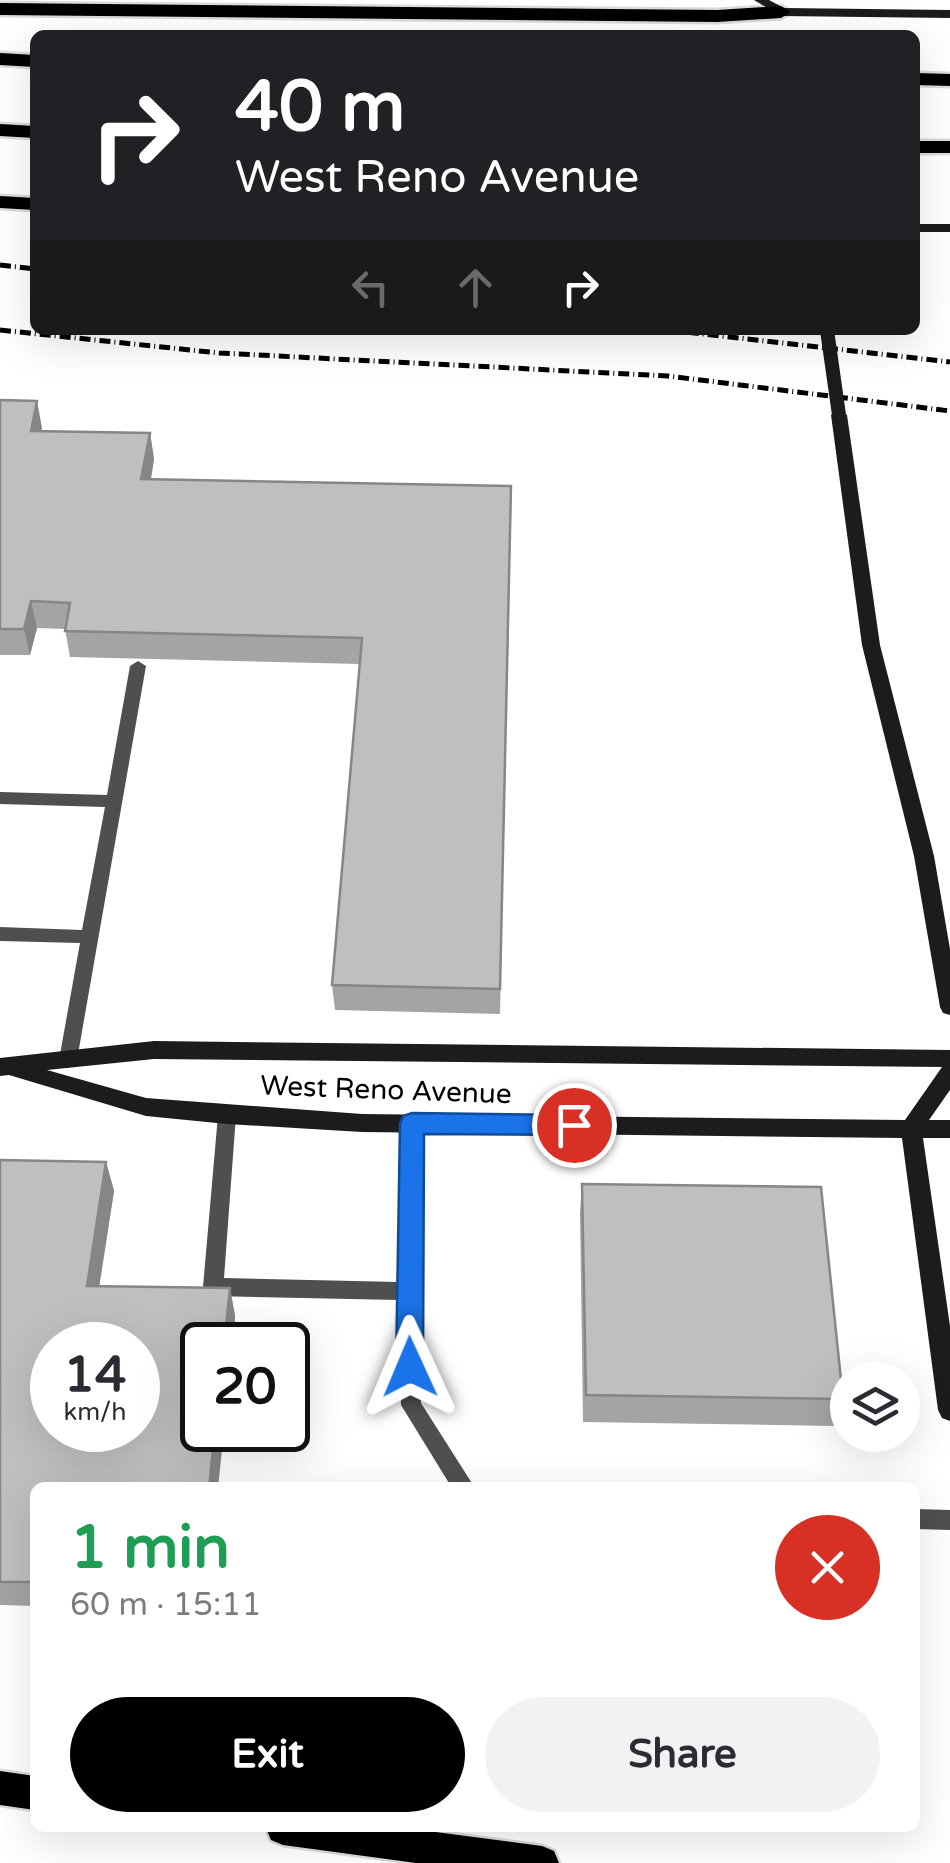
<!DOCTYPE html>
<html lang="en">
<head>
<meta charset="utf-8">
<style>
  body { margin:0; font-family:"Varela Round",sans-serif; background:#f2f2f3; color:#2b2b33; height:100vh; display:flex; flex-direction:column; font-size:38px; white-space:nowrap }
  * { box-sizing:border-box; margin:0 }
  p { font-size:32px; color:#7c7c81 }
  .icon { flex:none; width:55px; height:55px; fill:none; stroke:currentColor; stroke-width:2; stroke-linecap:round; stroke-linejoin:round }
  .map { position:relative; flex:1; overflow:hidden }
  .panel { position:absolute; left:30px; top:1482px; width:890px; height:350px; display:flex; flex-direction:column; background:#fff; border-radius:15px; box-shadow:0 10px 40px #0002 }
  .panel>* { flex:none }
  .banner { position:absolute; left:30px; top:30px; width:890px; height:305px; border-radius:15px; box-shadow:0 10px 40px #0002; background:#202124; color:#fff; overflow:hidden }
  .tools { position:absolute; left:830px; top:1362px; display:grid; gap:20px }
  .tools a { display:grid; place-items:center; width:90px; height:90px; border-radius:50%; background:#fff; box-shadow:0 10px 40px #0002; font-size:50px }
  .speed { position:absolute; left:30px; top:1322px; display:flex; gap:20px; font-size:50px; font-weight:700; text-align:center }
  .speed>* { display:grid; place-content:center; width:130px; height:130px; border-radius:50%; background:#fff; box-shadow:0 10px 40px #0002; line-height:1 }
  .speed small { font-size:25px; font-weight:400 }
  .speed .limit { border:5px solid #111; border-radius:15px; background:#fff; color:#111 }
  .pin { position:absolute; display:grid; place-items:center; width:85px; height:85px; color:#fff; margin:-42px; border:5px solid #fff; border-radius:50%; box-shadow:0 2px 10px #0007 }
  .me { position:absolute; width:110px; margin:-55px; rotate:359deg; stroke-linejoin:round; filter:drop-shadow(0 0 8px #0008) }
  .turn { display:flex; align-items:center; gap:35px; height:210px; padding:0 40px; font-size:45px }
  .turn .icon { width:130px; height:130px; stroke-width:2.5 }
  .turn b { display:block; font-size:70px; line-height:85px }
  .lanes { display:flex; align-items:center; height:95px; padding:0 40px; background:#0003; justify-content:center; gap:50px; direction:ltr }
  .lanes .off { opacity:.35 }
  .round { display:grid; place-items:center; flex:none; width:105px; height:105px; border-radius:52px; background:#f2f2f3 }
  .overview { display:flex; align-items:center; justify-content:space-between; height:170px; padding:0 40px }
  h1 { font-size:60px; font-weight:800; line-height:75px; color:#1e9e55 }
  .cta { display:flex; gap:20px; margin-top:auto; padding:20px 40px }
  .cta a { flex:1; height:115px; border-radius:60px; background:#000; color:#fff; font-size:40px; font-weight:800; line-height:115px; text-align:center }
  .cta a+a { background:#f2f2f3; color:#2b2b33 }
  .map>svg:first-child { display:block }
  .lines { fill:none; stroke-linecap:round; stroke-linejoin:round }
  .primary-casing { stroke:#dbdbdb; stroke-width:5 }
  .highway-casing { stroke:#dbdbdb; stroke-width:5 }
  .lane { fill:#4f4f4f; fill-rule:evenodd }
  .secondary { fill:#1c1c1c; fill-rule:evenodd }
  .primary { fill:#000; fill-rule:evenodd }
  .highway { fill:#000; fill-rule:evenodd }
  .rail { stroke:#000; stroke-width:5; stroke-dasharray:11 4 1 4; stroke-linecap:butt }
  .secondary-bridge { stroke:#1c1c1c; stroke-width:14 }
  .wall { fill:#a4a4a4 }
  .shaded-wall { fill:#868686 }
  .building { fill:#bfbfbf; stroke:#868686; stroke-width:2.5; fill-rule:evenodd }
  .route { fill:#1a73e8; stroke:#114b97; stroke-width:2.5 }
  .labels { text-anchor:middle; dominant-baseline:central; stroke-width:9; stroke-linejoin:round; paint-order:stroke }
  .street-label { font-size:28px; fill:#000; stroke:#fff }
</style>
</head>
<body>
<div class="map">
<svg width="950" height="1863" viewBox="0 0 950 1863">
  <rect width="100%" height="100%" fill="#fff"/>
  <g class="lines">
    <g class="primary-casing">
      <g id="primary">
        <path d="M0,1771L35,1776V1810L0,1805Z"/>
        <path d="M266,1828H405L542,1846L554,1851L559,1863H416L283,1845L271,1840Z"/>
      </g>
    </g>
    <g class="highway-casing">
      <g id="highway">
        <path d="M0,3L717,10L781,6L791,12L781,18L717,22L0,15Z"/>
        <path d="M0,53L35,55V67L0,65Z"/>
        <path d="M915,73L950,74V86L915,85Z"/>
        <path d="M0,124L35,126V138L0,136Z"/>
        <rect x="915" y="141" width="35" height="12"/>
        <path d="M0,196L35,198V210L0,208Z"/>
      </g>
    </g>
    <g class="lane">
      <path d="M138,661L146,666L77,1060L75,1065L68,1068L61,1065L59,1060L80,943L0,941V927L82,930L105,807L0,804V792L107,795L130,666Z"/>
      <path d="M227,1107L234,1109L236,1115L224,1278L398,1282L403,1124L405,1118L412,1116L419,1118L421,1124L418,1291L421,1403L475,1488H452L401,1405L398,1300L213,1296L206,1293L203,1287L218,1115L220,1109Z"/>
      <path d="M915,1509L950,1510V1530L915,1529Z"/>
    </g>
    <g class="secondary">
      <path d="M754,0H769L784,8L950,10V18L781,16Z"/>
      <rect x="915" y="224" width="35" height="8"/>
      <path d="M839,410L847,415L880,645L934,856L950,949V1015L943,1013L940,1007L914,856L862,645L831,415Z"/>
      <path d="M154,1041L950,1050V1090L929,1120H950V1138H923L950,1326V1421L942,1418L938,1410L902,1138L362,1132L227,1124L146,1116L9,1075L0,1076V1058ZM154,1059L942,1067L905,1120L362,1114L146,1098L47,1070Z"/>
    </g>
    <use href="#primary" class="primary"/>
    <use href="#highway" class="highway"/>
    <g class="rail">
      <path d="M0,265L35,269"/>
      <path d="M0,330L219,353L668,376L950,411"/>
      <path d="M668,330L950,362"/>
    </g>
    <path class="secondary-bridge" d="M827,330L839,415"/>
  </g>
  <g class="wall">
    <path d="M0,400L42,428L41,431L150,433L154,459L151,479L511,512L500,1014L335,1010L332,985L360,664L70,657L65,629L37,628L30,655H0Z"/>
    <path d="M0,1160L106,1162L114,1191L99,1286L230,1288L235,1316L233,1345H202L35,1488V1606L0,1605Z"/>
    <path d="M582,1184L843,1399L835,1426L583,1422L580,1213Z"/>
  </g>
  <g class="shaded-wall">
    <path d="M37,401L42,428L36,457L31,431Z"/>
    <path d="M150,433L154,459L146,506L141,479Z"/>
    <path d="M31,601L37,628L30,655L24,629Z"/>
    <path d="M106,1162L114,1191L95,1314L87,1286Z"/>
    <path d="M230,1288L235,1316L233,1345H224Z"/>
    <path d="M215,1430H224L218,1488H209Z"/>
  </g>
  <g class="building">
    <path d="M0,400L37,401L31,431L150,433L141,479L511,486L500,989L332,985L362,638L65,631L70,603L31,601L24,629H0Z"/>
    <path d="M0,1160L106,1162L87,1286L230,1288L224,1345H202V1430H215L209,1488H35V1582H0ZM52,1345H138V1430H52Z"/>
    <path d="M582,1184L821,1187L843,1399L586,1395Z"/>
  </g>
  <path class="route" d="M412,1113L574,1115L583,1118L587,1125L583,1132L574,1135L424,1134L423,1367L419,1376L410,1379L400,1376L396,1367L400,1124L403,1116Z"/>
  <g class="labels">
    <g class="street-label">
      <text transform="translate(386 1090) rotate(2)">West Reno Avenue</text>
    </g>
  </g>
</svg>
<div class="tools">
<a><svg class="icon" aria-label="layers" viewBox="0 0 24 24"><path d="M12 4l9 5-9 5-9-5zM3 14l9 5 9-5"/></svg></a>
</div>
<div class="speed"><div>14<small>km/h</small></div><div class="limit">20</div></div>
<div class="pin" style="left:574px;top:1125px;background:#d93025"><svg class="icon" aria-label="arrive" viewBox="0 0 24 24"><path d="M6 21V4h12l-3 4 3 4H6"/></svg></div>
<svg class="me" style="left:410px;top:1367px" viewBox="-20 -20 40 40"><path d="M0-17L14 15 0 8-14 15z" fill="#1a73e8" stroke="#fff" stroke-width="4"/></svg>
<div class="banner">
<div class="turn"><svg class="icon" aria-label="right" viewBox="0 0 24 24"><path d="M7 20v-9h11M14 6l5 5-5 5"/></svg><div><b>40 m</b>West Reno Avenue</div></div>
<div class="lanes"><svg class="icon off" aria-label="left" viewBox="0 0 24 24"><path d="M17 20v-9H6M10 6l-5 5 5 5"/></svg><svg class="icon off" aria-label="ahead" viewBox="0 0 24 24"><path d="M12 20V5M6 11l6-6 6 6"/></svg><svg class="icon" aria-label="right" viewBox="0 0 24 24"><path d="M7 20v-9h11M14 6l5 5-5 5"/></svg></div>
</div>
<section class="panel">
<div class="overview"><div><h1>1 min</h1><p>60 m · 15:11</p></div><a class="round" style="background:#d93025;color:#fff"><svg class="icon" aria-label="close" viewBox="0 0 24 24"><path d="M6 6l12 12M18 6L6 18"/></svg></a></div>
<div class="cta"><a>Exit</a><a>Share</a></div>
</section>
</div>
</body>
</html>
